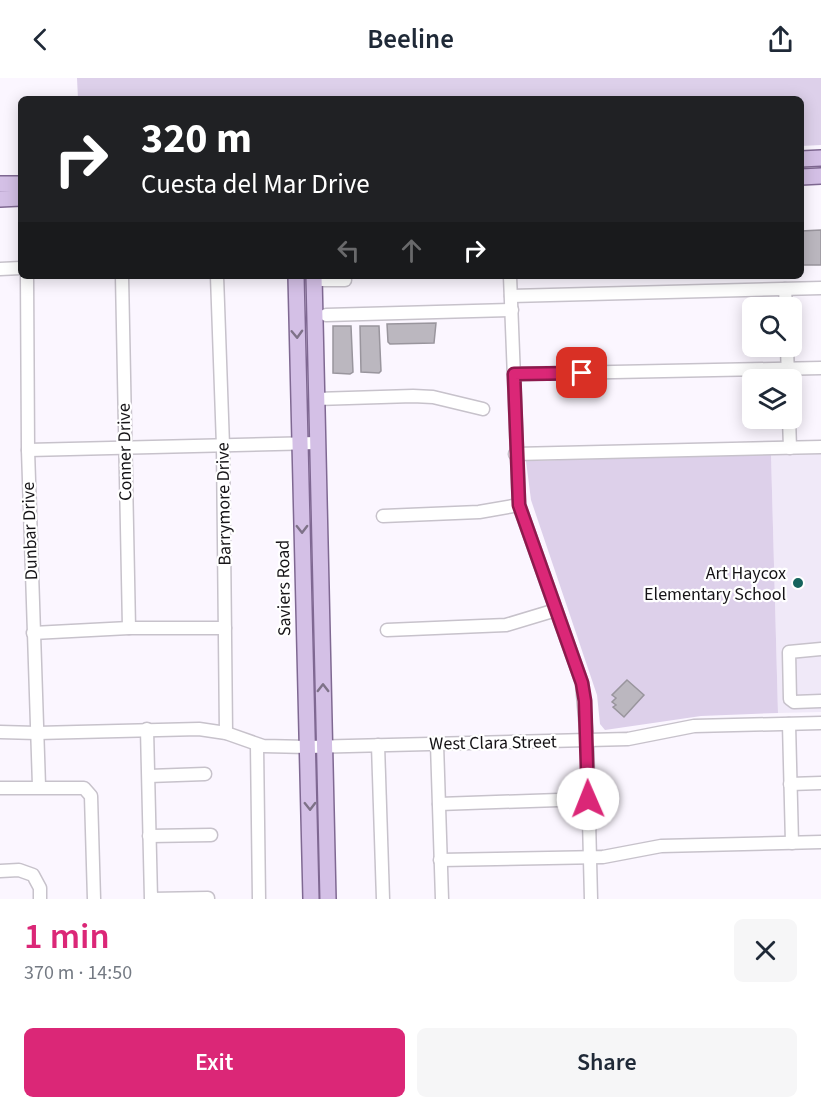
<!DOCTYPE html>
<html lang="en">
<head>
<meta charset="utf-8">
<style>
  body { margin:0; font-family:"Source Sans 3",sans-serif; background:#f6f6f7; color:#1f2937; height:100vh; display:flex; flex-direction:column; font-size:22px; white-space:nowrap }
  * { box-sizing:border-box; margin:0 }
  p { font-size:20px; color:#747a83 }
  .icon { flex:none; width:33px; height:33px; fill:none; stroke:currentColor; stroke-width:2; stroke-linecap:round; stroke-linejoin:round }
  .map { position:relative; height:821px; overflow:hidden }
  .details { display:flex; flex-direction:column; background:#fff; flex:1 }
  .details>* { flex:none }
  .top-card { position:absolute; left:18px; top:18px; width:786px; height:183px; border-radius:9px; box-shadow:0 3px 15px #0003; background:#202124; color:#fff; overflow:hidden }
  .buttons { position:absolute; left:742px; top:219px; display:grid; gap:12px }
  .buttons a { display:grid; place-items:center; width:60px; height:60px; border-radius:9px; background:#fff; box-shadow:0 3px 15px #0003; font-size:30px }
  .pin { position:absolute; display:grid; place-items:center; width:51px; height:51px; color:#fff; margin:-26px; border-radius:12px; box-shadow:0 3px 9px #0006 }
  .me { position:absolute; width:66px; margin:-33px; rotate:359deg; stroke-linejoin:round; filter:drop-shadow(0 0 4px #0008) }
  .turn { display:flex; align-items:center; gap:21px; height:126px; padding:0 24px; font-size:27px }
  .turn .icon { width:78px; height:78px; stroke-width:2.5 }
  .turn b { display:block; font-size:42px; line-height:51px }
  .lanes { display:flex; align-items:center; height:57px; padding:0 24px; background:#0003; justify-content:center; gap:30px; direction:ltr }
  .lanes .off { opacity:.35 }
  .round { display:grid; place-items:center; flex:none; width:63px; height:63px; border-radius:9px; background:#f6f6f7 }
  .summary { display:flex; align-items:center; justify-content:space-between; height:102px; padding:0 24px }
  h1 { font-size:36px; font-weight:600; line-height:45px; color:#db2777 }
  .cta { display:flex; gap:12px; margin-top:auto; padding:12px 24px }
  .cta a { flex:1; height:69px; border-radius:9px; background:#db2777; color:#fff; font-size:24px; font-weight:600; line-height:69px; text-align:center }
  .cta a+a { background:#f6f6f7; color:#1f2937 }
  header { display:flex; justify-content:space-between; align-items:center; height:78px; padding:0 24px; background:#fff; font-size:27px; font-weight:600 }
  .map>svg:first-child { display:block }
  .built { fill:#f0e9f8 }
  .green { fill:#ddd0ea }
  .building { fill:#bbb7bf; stroke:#99959d; stroke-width:1.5 }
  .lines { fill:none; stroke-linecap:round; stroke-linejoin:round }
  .minor-casing { stroke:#c7c2cb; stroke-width:15 }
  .major-casing { stroke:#7f6892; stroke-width:18 }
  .minor { stroke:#fff; stroke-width:12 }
  .major { stroke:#d4c0e6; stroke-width:15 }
  .oneway { stroke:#7e7288 }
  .route-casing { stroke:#8e194d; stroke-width:15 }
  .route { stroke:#db2777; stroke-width:10 }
  .poi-dot { fill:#15635d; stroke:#fff; stroke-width:2 }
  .labels { text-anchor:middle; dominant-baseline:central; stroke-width:4.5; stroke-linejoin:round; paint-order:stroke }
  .street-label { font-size:18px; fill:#151316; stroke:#fff }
  .poi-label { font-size:18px; fill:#151316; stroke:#fff; text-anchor:end }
</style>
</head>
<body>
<header><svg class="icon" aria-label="back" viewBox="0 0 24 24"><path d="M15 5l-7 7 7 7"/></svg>Beeline<svg class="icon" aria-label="share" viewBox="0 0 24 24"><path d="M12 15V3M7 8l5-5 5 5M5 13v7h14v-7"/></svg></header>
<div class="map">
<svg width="821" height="821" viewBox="0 0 821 821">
  <rect width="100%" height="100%" fill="#fbf6ff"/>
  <path class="built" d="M821,375V634L778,635L771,376Z"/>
  <g class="green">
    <path d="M77,0H821V67L801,68V21H78Z"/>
    <path d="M771,376L778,635L701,638L605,652L600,646L597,617L531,422L526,383Z"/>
  </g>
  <g class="building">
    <path d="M821,152V187H801V153Z"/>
    <path d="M436,245L434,265L390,266L388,264L387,246Z"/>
    <path d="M333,248H351L353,294L350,296L333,295Z"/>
    <path d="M360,248H379L381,293L379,295L361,294Z"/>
    <path d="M627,602L644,617L624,639L613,629L616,627L612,624L616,620L612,617Z"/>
  </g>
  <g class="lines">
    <g class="minor-casing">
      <g id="minor">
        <path d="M0,191L21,190"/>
        <path d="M27,198L28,372L39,708"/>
        <path d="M122,198L129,550"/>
        <path d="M217,198L223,368L226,655"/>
        <path d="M510,198L519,427L582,605L587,662L591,821"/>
        <path d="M314,202H345"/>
        <path d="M785,211L786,230"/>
        <path d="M511,218L821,210"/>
        <path d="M326,237L512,232"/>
        <path d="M787,268L788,302"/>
        <path d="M514,296L821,290"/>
        <path d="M316,321L413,318L433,319L483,331"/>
        <path d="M789,340L790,370"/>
        <path d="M28,372L317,365"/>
        <path d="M515,376L821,369"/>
        <path d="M383,438L479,434L519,427"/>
        <path d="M387,552L506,547L556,532"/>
        <path d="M33,555L129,550H225"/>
        <path d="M821,571L789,574L790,621L794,624L821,623"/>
        <path d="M789,646L792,765"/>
        <path d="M147,651L151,821L208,820"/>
        <path d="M0,654L37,655L199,651L226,655L263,668L308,669L628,661L694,648L821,645"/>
        <path d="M437,666L442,821"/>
        <path d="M257,667L259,821"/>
        <path d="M378,667L383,821"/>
        <path d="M149,698L205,696"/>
        <path d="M790,706L821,705"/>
        <path d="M0,710H84L91,718L94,821"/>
        <path d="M439,726L588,721"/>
        <path d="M149,758L211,757"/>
        <path d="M440,782L603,779L661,768L821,764"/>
        <path d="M0,793L19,792L33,797L40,810V821"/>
      </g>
    </g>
    <g class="major-casing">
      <g id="major">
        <path d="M801,81L821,80"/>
        <path d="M801,99L821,98"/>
        <path d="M0,106H21"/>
        <path d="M0,121L21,120"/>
        <path d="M296,198L311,821"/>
        <path d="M314,198L328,821"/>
      </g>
    </g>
    <use href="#minor" class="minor"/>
    <use href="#major" class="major"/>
  </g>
  <defs><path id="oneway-chevron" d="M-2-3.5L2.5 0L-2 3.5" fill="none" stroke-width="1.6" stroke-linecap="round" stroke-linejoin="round" transform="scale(1.5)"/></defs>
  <g class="oneway">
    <use href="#oneway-chevron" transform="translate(297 256) rotate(88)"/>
    <use href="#oneway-chevron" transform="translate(302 451) rotate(89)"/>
    <use href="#oneway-chevron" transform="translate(323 610) rotate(-90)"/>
    <use href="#oneway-chevron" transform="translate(310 728) rotate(89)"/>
  </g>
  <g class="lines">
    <g class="route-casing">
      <path id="route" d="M582,295L514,296L519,427L582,605L585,623L588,721"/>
    </g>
    <use href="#route" class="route"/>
  </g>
  <circle class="poi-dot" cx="798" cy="505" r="6"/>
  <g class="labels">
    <g class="street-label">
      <text transform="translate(125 374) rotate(-91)">Conner Drive</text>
      <text transform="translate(224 426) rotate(-91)">Barrymore Drive</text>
      <text transform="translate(30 453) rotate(-92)">Dunbar Drive</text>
      <text transform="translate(284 510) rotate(-91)">Saviers Road</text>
      <text transform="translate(493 665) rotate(-1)">West Clara Street</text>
    </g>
    <g class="poi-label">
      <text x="786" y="495">Art Haycox<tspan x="786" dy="21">Elementary School</tspan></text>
    </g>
  </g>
</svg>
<div class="buttons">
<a><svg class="icon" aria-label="search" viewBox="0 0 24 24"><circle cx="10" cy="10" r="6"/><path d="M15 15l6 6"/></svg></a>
<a><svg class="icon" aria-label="layers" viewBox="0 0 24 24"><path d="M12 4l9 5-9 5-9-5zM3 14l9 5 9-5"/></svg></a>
</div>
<div class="pin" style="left:582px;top:295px;background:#d93025"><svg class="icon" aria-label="arrive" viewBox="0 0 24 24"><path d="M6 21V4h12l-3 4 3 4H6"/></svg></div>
<svg class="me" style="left:588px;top:721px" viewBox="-20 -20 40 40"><circle r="19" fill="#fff"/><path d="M0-13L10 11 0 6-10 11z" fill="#db2777"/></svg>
<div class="top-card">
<div class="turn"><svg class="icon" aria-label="right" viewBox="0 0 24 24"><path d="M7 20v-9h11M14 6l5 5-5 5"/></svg><div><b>320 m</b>Cuesta del Mar Drive</div></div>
<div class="lanes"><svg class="icon off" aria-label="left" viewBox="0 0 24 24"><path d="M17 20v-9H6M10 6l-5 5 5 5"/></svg><svg class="icon off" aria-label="ahead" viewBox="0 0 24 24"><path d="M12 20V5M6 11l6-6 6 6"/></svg><svg class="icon" aria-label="right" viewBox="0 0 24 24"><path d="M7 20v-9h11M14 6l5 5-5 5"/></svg></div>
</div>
</div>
<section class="details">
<div class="summary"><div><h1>1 min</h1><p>370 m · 14:50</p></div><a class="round"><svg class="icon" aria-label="close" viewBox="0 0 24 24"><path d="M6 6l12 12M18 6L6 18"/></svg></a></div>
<div class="cta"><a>Exit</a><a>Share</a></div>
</section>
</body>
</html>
